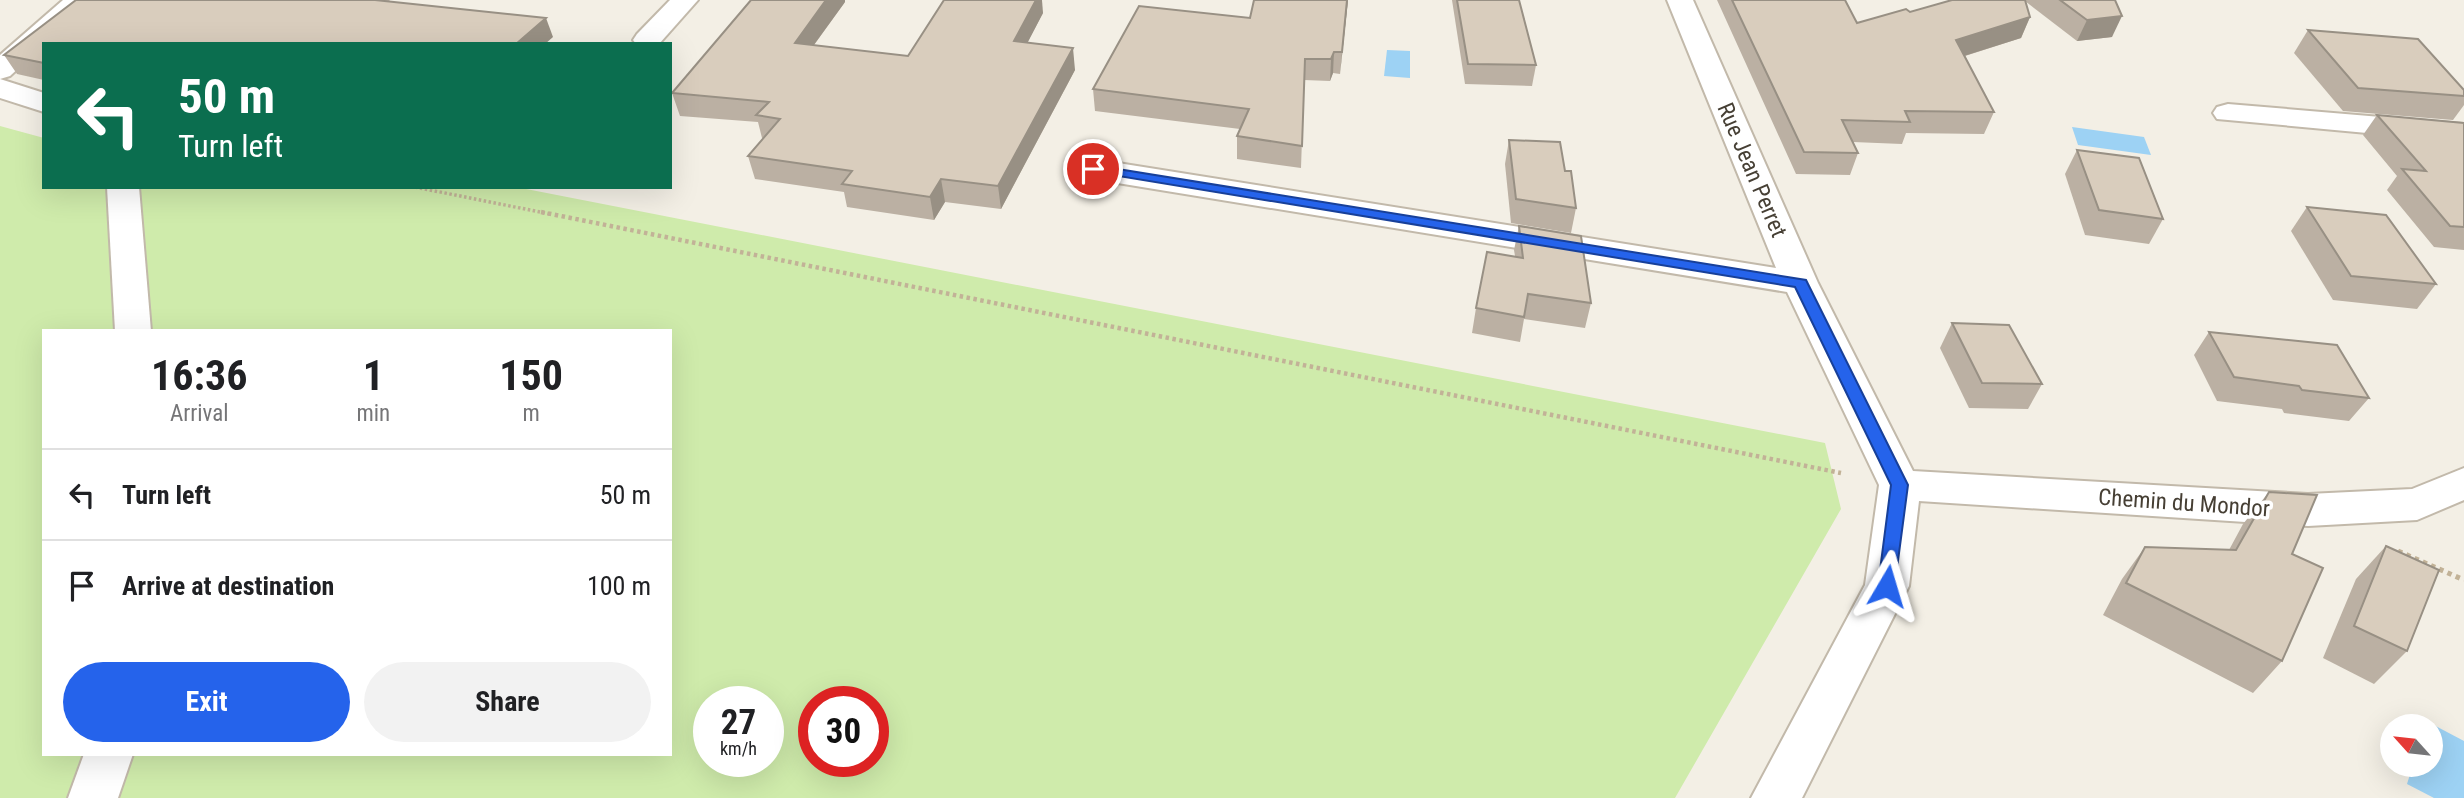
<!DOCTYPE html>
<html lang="en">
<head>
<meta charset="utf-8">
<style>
  body { margin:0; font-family:"Roboto Condensed",sans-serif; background:#f2f2f2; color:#202124; height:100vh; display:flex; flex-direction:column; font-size:26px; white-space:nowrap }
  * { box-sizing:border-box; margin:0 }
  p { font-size:23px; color:#757577 }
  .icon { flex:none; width:38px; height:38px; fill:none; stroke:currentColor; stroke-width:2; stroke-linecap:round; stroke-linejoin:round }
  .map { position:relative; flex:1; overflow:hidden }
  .side { position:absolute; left:42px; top:329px; width:630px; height:427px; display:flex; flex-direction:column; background:#fff; border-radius:0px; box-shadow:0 7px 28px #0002 }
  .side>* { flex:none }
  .guide { position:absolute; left:42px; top:42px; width:630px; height:147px; border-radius:0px; box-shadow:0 7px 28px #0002; background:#0b6e4f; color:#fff; overflow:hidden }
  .needle { width:46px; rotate:297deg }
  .fabs { position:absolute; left:2380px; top:714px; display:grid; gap:14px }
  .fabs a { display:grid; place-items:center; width:63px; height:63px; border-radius:50%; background:#fff; box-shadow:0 7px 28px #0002; font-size:35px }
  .speed { position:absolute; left:693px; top:686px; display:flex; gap:14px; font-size:35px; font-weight:700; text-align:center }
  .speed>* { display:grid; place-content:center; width:91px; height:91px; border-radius:50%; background:#fff; box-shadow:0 7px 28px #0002; line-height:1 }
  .speed small { font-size:18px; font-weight:400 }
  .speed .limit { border:10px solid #d22; background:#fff; color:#111 }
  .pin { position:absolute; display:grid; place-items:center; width:60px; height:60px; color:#fff; margin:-30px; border:4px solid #fff; border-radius:50%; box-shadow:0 2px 7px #0007 }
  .me { position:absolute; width:77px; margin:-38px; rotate:7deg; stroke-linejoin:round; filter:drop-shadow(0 0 5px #0008) }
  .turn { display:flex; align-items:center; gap:24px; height:147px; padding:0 21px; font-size:32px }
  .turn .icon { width:91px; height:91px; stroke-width:2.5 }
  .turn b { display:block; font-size:49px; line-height:60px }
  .eta { display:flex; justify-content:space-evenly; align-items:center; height:119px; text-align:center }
  .eta b { font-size:42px; font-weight:700; line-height:49px }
  .cta { display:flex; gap:14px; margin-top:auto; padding:14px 21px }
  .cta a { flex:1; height:80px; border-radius:42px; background:#2563eb; color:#fff; font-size:28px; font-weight:700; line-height:80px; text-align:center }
  .cta a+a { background:#f2f2f2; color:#202124 }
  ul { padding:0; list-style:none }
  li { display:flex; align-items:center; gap:21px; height:91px; padding:0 21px; border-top:2px solid #e0e0e0 }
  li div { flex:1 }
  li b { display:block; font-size:26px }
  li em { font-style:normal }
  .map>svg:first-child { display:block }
  .green { fill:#cfebab; fill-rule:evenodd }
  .water { fill:#9dd2f4 }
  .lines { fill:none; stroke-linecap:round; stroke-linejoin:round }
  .minor-casing { stroke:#c2b9aa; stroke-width:4 }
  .path-far2 { stroke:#c2b297; stroke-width:3.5; stroke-dasharray:2.5 2.5; stroke-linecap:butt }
  .path-far1 { stroke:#c2b297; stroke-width:4.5; stroke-dasharray:3.5 3.5; stroke-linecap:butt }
  .path { stroke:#c2b297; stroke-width:5; stroke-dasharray:4.5 4.5; stroke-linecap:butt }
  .minor { fill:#fff; fill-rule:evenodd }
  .wall { fill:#bbb0a3 }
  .shaded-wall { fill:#989084 }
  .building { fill:#d9cdbd; stroke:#989084; stroke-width:2 }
  .route { fill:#2563eb; stroke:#184099; stroke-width:2 }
  .labels { text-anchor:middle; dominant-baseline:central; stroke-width:7; stroke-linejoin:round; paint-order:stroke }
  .street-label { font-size:23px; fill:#463f34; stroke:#fff }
</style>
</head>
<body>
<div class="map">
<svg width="2464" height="798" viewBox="0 0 2464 798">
  <rect width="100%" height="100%" fill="#f3efe5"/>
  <path class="green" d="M0,126L44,138V187H516L1825,443L1841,509L1675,798H0ZM44,331H670V754H44ZM709,702H768V761H709ZM814,702H873V761H814Z"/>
  <g class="water">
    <path d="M1387,50L1410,51V78L1384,76Z"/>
    <path d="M2072,127L2144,137L2151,155L2078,145Z"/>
    <path d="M2428,722L2464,741V798H2434L2407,784L2413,765H2431V726H2427Z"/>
  </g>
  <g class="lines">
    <g class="minor-casing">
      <g id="minor">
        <path d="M63,0H92L10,76L0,79V55Z"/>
        <path d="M670,0H698L659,44H636L633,40L637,34Z"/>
        <path d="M1667,0H1693L1818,283L1913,471L2308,494L2412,489L2464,468V500L2417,520L2308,526L1919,501L1909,586L1802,798H1751L1865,585L1879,485L1787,292L1093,179L1082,176L1077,169L1082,162L1093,159L1776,268Z"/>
        <path d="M0,79L44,93V112L0,98Z"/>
        <path d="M2228,104L2464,124V142L2217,119L2213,113L2217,107Z"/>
        <path d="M107,187H139L151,331H115Z"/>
        <path d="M84,754H133L118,798H68Z"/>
      </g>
    </g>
    <path class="path-far2" d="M415,187L550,214"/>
    <path class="path-far1" d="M541,212L1841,473"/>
    <path class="path" d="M2398,551L2464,580"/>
    <use href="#minor" class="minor"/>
  </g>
  <g class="wall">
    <path d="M76,0H389L390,1L553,37L44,44V80L17,74L4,55Z"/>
    <path d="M1254,0H1348L1340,74L1333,73L1330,81L1304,80L1301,168L1237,159V136L1240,129L1095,111L1093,89L1250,18Z"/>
    <path d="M1452,0H1519L1536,65L1532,86L1465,84Z"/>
    <path d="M1717,0H1845L1857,23L1910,12L2030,17L2021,38L1965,56L1994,112L1984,134L1906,133L1902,144L1853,142L1858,153L1850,175L1796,174Z"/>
    <path d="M2026,0H2115L2112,37L2077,41L2025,1Z"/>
    <path d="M845,2L814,45L908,56L1043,13L1027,43L1075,70L1001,209L945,202L934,220L847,207L844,192L755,179L748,156L764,138H762L758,122L680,116L672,93Z"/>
    <path d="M2308,30L2464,90V105L2453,120L2343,111L2294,53Z"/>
    <path d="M2377,115L2464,123V250L2434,247L2387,190L2397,176L2363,135Z"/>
    <path d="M1509,140L1565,171L1576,208L1571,233L1511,223L1505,164Z"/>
    <path d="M2077,150L2163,219L2149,244L2085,235L2065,174Z"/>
    <path d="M2307,207L2436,284L2417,309L2333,300L2291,231Z"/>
    <path d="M1519,226L1591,303L1585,328L1524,319L1520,342L1472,333L1476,308L1515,256L1514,250Z"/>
    <path d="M1952,323L2042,384L2028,409L1969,408L1940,348Z"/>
    <path d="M2209,332L2369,398L2349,421L2284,413L2282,409L2217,401L2194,355Z"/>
    <path d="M2269,492L2292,554L2282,661L2253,693L2103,615L2122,579L2145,547L2229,550L2243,524Z"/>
    <path d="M2386,546L2407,651L2374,684L2323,658L2356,579Z"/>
  </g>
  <g class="shaded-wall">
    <path d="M826,0H845V2L800,64L795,43Z"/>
    <path d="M1036,0H1042L1043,13L1017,63L1014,41Z"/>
    <path d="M1347,0H1348L1340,74L1342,52Z"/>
    <path d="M2122,16L2112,37L2077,41L2087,20Z"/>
    <path d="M2030,17L2021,38L1948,61L1956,40Z"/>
    <path d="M546,18L553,37L545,44H516Z"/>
    <path d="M1073,48L1075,70L1001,209L998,186Z"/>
    <path d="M1334,52L1333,73L1330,81L1331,59Z"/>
    <path d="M941,179L945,202L934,220L930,197Z"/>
  </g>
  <g class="building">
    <path d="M76,0H375L546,18L516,44H44V63L4,55Z"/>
    <path d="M751,0H826L795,43L908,56L944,0H1036L1014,41L1073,48L998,186L941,179L930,197L842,184L852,171L748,156L780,119L756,115L769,102L672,93Z"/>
    <path d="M1254,0H1347L1342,52H1334L1331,59H1305L1302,146L1237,136L1249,109L1093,89L1139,6L1250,18Z"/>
    <path d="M1457,0H1519L1536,65L1468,64Z"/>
    <path d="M1732,0H1845L1857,23L1906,9L1910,12L1952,0H2025L2030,17L1956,40L1994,112L1905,111L1910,122L1842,120L1858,153L1804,152Z"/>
    <path d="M2060,0H2115L2122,16L2087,20Z"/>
    <path d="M2308,30L2418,39L2464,90V96L2358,88Z"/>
    <path d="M2377,115L2464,123V227L2450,226L2402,169L2426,171Z"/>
    <path d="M1509,140L1560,142L1565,171H1571L1576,208L1516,199Z"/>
    <path d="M2077,150L2139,158L2163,219L2099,210Z"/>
    <path d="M2307,207L2386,215L2436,284L2351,276Z"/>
    <path d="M1519,226L1581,236L1591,303L1528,294L1524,317L1476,308L1487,252L1523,258Z"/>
    <path d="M1952,323L2009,325L2042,384L1982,383Z"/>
    <path d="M2209,332L2337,345L2369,398L2302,390L2299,386L2234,377Z"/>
    <path d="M2269,492L2317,495L2292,554L2323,568L2282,661L2126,583L2145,547L2236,550Z"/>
    <path d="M2386,546L2439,570L2407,651L2354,626Z"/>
  </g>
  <path class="route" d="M1093,165L1806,280L1908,485L1894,591H1881L1878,586L1891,485L1795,287L1088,171V166Z"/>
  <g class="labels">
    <g class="street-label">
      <text transform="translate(1752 170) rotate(67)">Rue Jean Perret</text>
      <text transform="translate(2184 503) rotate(4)">Chemin du Mondor</text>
    </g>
  </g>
</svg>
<div class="fabs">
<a><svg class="needle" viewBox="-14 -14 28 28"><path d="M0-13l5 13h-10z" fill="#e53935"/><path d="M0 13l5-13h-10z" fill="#757577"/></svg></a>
</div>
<div class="speed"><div>27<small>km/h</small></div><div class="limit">30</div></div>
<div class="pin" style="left:1093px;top:169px;background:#d93025"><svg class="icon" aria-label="arrive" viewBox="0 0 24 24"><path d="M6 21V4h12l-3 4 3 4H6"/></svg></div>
<svg class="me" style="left:1887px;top:586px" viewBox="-20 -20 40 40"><path d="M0-17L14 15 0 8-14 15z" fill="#2563eb" stroke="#fff" stroke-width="4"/></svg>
<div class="guide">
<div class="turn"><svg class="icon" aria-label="left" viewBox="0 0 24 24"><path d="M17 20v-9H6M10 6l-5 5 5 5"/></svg><div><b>50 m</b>Turn left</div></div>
</div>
<section class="side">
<div class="eta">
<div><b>16:36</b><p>Arrival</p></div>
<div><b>1</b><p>min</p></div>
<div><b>150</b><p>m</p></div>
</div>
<ul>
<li><svg class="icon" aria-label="left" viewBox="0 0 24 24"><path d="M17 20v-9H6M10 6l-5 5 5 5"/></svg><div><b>Turn left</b></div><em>50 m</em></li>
<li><svg class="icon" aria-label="arrive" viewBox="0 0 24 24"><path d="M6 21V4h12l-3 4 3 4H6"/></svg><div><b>Arrive at destination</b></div><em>100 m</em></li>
</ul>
<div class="cta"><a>Exit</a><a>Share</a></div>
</section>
</div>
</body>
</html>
